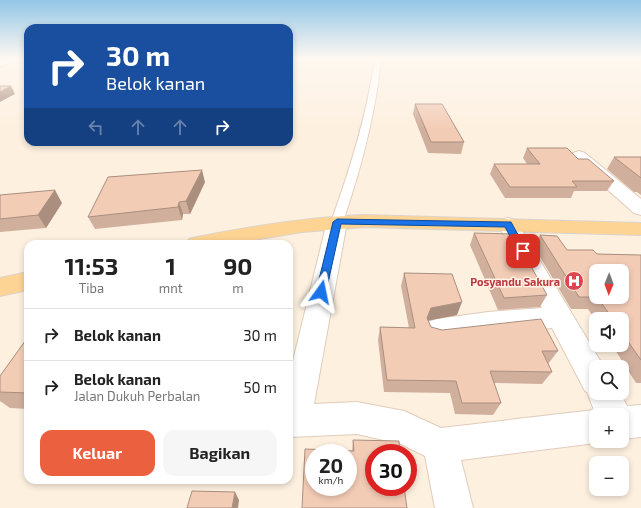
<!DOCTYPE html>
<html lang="id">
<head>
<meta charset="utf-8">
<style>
  body { margin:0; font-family:"Exo 2",sans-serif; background:#f6f6f6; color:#222; height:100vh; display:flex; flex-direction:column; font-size:15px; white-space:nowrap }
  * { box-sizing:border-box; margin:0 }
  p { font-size:13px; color:#767676 }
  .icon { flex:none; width:22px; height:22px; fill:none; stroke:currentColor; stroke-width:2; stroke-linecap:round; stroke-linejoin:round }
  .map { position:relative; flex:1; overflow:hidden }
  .drawer { position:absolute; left:24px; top:240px; width:269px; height:244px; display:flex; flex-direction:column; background:#fff; border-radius:12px; box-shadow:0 2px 6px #0003 }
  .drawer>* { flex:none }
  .banner { position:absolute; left:24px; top:24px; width:269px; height:122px; border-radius:12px; box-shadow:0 2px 6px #0003; background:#1a4fa0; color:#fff; overflow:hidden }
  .needle { width:26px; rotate:181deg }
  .buttons { position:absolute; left:589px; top:264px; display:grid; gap:8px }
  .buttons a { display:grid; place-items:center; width:40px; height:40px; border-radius:8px; background:#fff; box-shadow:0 2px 6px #0003; font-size:20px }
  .speed { position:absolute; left:305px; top:444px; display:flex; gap:8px; font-size:20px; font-weight:700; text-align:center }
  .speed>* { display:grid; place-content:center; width:52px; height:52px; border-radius:50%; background:#fff; box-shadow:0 2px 6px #0003; line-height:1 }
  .speed small { font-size:10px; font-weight:400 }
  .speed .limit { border:6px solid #d22; background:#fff; color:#111 }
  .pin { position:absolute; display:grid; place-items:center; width:34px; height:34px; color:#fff; margin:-17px; border-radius:8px; box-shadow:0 2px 6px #0006 }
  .me { position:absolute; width:44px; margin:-22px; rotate:12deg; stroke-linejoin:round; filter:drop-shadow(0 0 3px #0008) }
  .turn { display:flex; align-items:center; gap:14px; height:84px; padding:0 16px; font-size:18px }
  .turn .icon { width:52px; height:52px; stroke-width:2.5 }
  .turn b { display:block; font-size:28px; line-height:34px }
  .lanes { display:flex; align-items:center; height:38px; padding:0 16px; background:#0003; justify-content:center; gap:20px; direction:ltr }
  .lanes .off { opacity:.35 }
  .eta { display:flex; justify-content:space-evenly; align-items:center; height:68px; text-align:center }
  .eta b { font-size:24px; font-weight:700; line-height:28px }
  .action { display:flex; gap:8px; margin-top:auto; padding:8px 16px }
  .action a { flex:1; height:46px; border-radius:12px; background:#eb613f; color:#fff; font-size:16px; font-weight:700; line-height:46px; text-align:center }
  .action a+a { background:#f6f6f6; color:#222 }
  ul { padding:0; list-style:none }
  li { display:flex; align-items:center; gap:12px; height:52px; padding:0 16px; border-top:1px solid #e0e0e0 }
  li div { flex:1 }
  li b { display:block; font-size:15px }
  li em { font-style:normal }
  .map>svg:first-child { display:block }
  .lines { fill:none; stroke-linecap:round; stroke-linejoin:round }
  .lane-casing { stroke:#e1ccbb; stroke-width:2 }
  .street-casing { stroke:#e1ccbb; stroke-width:2 }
  .secondary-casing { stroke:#e6cdb9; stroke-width:2 }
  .primary-casing { stroke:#dbd3cf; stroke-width:2 }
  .lane { fill:#fff; fill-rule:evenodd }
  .street { fill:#fff; fill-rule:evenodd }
  .secondary { fill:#fff; fill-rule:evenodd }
  .primary { fill:#fed495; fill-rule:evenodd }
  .wall { fill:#d1af9d }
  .shaded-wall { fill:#aa8f7f }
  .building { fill:#f3ccb6; stroke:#aa8f7f; fill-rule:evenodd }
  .route { fill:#1a73e8; stroke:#114b97 }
  .labels { text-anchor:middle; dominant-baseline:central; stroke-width:3; stroke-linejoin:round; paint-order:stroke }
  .health-label { font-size:11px; font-weight:bold; fill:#be3a42; stroke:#fff4e6; text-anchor:end }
</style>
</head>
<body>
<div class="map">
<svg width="641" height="508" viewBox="0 0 641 508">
  <rect width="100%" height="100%" fill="#fdf0df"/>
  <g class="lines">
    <g class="lane-casing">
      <path id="lane" d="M375,58H381C376,114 361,168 343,222L341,225H333L331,222C350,169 367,115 375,58Z"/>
    </g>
    <g class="street-casing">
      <g id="street">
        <path d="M579,151L585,153L641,199V215L634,213L573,159L571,156L573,153Z"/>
        <path d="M337,216L344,218L347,222L314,404L357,402L404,411L441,428L594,410L587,392L585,391L552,328L488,334L437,341L427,338L424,330L427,322L437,319L488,312L542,308L498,224L501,220L508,218L515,220L518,224L604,367H596V393H620L627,406L641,405V437L622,439V415H596V441H600L596,443L461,460L473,508H435L425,456L401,444L357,434L289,437V377L327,222L330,218Z"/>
      </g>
    </g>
    <g class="secondary-casing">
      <path id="secondary" d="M5,58H17L0,67V60Z"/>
    </g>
    <g class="primary-casing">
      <g id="primary">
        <path d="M365,215L641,223V235L365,227L302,232L230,244H186L189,239L197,237C253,226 308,217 365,215Z"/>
        <path d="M28,272V290L0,296V278Z"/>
      </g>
    </g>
    <use href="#lane" class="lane"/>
    <use href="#street" class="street"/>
    <use href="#secondary" class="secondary"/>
    <use href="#primary" class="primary"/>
  </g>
  <g class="wall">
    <path d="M415,104L464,142L461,154L428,153L413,114Z"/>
    <path d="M527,148L578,159L614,181L607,191H574L571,198H505L490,174L494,164H527L523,158Z"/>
    <path d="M614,157H641V195L637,192H634L607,169Z"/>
    <path d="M205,182L190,214H183L182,220L95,229L88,217Z"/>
    <path d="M0,195L62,203L46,228L0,232Z"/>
    <path d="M474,233L547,295L540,307L498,310L470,245Z"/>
    <path d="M540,235L567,250L597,254L641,255V383H636L612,345H622V319H596V321L588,309H571L534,247Z"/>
    <path d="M404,273L457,315L428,320L431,327L442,330L558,351L548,364L552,372L542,384L494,383L501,403L493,415L455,414L450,393L384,392L378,340L380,327L409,328L401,286Z"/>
    <path d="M28,337V409L10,408L0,401V376Z"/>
    <path d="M353,440L407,508L352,451Z"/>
  </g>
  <g class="shaded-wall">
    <path d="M11,86L15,94L0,102V92Z"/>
    <path d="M202,170L205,182L190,214L186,201Z"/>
    <path d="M55,190L62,203L46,228L38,215Z"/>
    <path d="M179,202L183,214L182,220L178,207Z"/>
    <path d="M462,302L457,315L427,321V318L431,308Z"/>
    <path d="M235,492L239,500L238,508H232Z"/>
  </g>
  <g class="building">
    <path d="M0,86H11L0,92Z"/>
    <path d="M415,104H442L464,142H431Z"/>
    <path d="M527,148H567L578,159H588L614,181H572L577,187H510L494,164H540Z"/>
    <path d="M614,157H641V178Z"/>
    <path d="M202,170L186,201L179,202L178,207L88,217L108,177Z"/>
    <path d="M55,190L38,215L0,219V195Z"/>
    <path d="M474,233L513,234L547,295L504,298Z"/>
    <path d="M540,235L557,236L567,250H593L597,254L641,255V360L622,333V319H613L597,297H579ZM596,271H622V297H596Z"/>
    <path d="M404,273L452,274L462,302L431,308L427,318L431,327L442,330L541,319L558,351H542L552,372L490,371L501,403H462L456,381L387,380L380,327L415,328Z"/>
    <path d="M28,337V393L0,392V376Z"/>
    <path d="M353,440L399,441L400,453H374V487H404L407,508H302L305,449L354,451ZM314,453H348V487H314Z"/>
    <path d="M192,491L235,492L232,508H187Z"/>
  </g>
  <linearGradient id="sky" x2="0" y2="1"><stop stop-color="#93c6e7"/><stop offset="0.45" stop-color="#fef8f1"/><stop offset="1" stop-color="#fef8f1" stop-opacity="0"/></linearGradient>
  <rect width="641" height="129" fill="url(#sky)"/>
  <path class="route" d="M337,219L508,222H511L527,251L526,253H519L505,227L341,224L326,292L325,295H318L316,292L333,222Z"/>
  <defs>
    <g id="hospital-disc" transform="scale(1)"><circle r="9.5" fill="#e0444e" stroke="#fff4e6"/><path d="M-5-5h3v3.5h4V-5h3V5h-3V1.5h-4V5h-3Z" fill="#fff"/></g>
  </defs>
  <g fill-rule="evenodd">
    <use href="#hospital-disc" x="574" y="281"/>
  </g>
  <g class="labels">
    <g class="health-label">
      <text x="560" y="281">Posyandu Sakura</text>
    </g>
  </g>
</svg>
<div class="buttons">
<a><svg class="needle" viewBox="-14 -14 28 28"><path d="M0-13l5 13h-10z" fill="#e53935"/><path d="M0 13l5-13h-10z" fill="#767676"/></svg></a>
<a><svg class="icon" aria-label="sound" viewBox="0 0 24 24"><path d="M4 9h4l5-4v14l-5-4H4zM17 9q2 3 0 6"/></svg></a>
<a><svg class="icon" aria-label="search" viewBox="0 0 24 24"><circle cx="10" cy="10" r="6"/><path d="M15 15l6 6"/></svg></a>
<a>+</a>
<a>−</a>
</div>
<div class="speed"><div>20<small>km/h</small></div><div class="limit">30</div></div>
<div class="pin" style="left:523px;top:251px;background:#d93025"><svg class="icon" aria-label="arrive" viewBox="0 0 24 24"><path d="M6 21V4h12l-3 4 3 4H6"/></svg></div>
<svg class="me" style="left:321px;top:292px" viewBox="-20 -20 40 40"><path d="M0-17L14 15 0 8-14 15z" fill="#1a73e8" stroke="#fff" stroke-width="4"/></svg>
<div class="banner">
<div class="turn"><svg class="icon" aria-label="right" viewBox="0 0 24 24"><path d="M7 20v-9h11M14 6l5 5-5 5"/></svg><div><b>30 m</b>Belok kanan</div></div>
<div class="lanes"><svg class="icon off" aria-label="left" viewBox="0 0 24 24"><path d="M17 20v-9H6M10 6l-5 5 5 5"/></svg><svg class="icon off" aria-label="ahead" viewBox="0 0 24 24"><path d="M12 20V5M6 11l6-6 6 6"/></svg><svg class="icon off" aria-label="ahead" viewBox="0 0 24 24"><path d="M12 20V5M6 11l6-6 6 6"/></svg><svg class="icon" aria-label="right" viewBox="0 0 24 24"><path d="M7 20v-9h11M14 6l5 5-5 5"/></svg></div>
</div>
<section class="drawer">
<div class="eta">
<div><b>11:53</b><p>Tiba</p></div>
<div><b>1</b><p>mnt</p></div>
<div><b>90</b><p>m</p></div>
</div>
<ul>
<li><svg class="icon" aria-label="right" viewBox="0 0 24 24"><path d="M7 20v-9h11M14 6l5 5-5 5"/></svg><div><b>Belok kanan</b></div><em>30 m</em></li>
<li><svg class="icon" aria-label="right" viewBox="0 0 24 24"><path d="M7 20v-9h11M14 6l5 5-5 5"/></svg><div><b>Belok kanan</b><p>Jalan Dukuh Perbalan</p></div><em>50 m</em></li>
</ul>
<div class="action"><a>Keluar</a><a>Bagikan</a></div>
</section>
</div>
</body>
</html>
